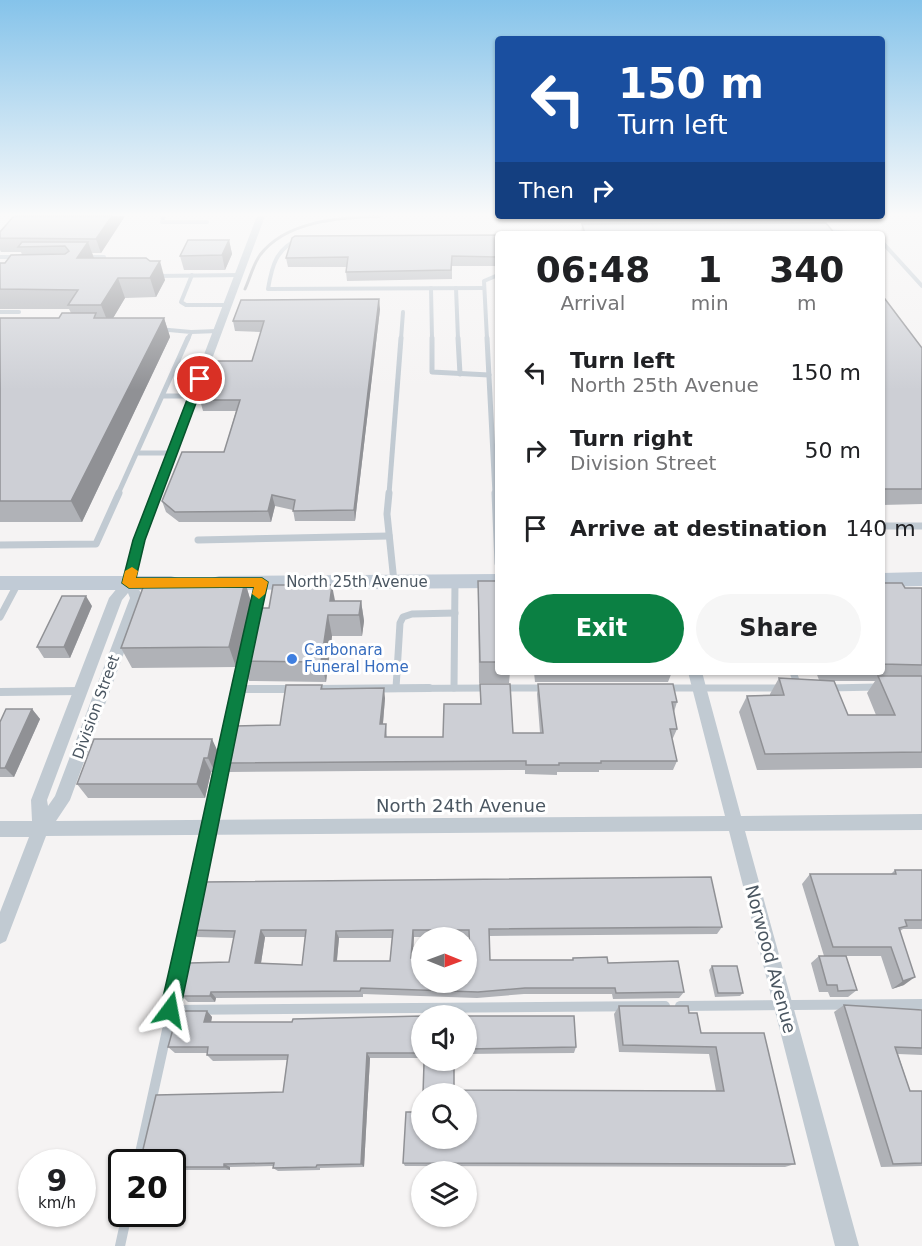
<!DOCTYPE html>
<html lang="en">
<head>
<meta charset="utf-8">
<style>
  body { margin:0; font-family:"DejaVu Sans",sans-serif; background:#f6f6f6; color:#202124; height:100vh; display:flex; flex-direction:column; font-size:22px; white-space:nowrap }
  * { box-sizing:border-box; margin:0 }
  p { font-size:20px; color:#757577 }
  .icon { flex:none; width:33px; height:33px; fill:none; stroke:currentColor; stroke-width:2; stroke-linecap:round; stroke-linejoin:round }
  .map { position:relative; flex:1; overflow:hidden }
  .panel { position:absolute; left:495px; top:231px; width:390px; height:444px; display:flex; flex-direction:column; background:#fff; border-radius:6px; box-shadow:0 2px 4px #0004 }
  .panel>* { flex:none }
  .banner { position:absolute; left:495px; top:36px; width:390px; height:183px; border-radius:6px; box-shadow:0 2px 4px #0004; background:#1a4fa0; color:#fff; overflow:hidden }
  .needle { width:39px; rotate:91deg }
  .tools { position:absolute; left:411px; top:927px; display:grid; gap:12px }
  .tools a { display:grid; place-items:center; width:66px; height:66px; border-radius:50%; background:#fff; box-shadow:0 2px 4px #0004; font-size:30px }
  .speed { position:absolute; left:18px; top:1149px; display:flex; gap:12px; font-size:30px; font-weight:700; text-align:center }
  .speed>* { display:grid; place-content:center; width:78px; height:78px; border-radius:50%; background:#fff; box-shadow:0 2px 4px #0004; line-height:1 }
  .speed small { font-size:15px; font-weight:400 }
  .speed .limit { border:3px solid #111; border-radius:9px; background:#fff; color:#111 }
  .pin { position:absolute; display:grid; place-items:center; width:51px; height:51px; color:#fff; margin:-26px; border:3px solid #fff; border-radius:50%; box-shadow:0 2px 6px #0007 }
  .me { position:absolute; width:66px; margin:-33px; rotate:13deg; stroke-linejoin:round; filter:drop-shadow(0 0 4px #0008) }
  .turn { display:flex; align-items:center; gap:21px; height:126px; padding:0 24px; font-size:27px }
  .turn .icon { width:78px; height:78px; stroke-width:2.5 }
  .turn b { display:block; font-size:42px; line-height:51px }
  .then { display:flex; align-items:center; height:57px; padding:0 24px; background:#0003; gap:12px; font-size:22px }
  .eta { display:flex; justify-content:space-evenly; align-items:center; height:102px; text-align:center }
  .eta b { font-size:36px; font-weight:700; line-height:42px }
  .button { display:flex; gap:12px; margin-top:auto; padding:12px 24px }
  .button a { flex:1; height:69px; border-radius:36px; background:#0b8043; color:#fff; font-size:24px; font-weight:700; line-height:69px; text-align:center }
  .button a+a { background:#f6f6f6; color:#202124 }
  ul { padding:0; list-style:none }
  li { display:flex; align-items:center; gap:18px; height:78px; padding:0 24px }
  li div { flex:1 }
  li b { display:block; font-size:22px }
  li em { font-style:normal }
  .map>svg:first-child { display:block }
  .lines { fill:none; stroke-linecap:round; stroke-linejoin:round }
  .service-far4 { stroke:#c1cad2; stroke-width:4 }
  .service-far3 { stroke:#c1cad2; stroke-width:5 }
  .service-far2 { stroke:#c1cad2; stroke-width:7 }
  .service-far1 { stroke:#c1cad2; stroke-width:8 }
  .service { stroke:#c1cad2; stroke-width:10 }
  .minor { fill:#c1cad2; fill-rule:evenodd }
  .secondary { fill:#c1cbd6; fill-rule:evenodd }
  .rail { stroke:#b5b8bd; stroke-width:3 }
  .wall { fill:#b0b2b7; fill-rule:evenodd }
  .shaded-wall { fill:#909195 }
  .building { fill:#cdcfd5; stroke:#909195; stroke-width:1.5; fill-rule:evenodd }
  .route { fill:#0b8043; stroke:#07532c; stroke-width:1.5 }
  .slow { fill:#f59e0b }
  .shop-dot { fill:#3f7fe0; stroke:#fff; stroke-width:2 }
  .labels { text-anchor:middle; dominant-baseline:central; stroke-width:6; stroke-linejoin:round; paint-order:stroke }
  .street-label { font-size:15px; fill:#4a5661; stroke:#fff }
  .shop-label { font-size:15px; fill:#366cbe; stroke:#fff; text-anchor:start }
  .near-street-label { font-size:18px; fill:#4a5661; stroke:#fff }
</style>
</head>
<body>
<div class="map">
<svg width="922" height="1246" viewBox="0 0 922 1246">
  <rect width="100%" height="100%" fill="#f5f3f3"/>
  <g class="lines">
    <g class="service-far4">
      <path d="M164,216L162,222H207"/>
      <path d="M825,231L864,234"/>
      <path d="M532,234L589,232"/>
      <path d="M300,238C276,249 272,265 268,289L484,288"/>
      <path d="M882,242L922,286"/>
      <path d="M0,257H18"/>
      <path d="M87,257H104"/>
      <path d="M192,275L181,302L186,305H227"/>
      <path d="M157,276L239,275"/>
      <path d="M431,288L432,339"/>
      <path d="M456,288L458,339"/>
      <path d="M0,312H19"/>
      <path d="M158,329L191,332L188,339"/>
      <path d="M191,332L218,331"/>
      <path d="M401,339L403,312"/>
      <path d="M487,339L484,281L498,275"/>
    </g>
    <g class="service-far3">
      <path d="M432,338V372L489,375"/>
      <path d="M458,338L460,374"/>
      <path d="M487,338L495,494"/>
      <path d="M177,364L206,363"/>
      <path d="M164,396H193"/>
      <path d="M139,453H172"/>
      <path d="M118,494L188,338"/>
      <path d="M389,494L401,338"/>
    </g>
    <g class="service-far2">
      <path d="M389,493L387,514L394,582"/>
      <path d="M495,493L498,563"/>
      <path d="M882,526H922"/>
      <path d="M198,540L389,536"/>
      <path d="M0,545L96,544L119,493"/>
      <path d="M254,614L262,582"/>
      <path d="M0,617L18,583"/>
      <path d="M793,672L798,686"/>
      <path d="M396,688L400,623L403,617L412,614L455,613"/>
      <path d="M454,688L455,582"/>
      <path d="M502,688H544"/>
      <path d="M667,688H781"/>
      <path d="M829,688L877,687"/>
      <path d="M237,689H292"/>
      <path d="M316,689L487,688"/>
      <path d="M239,690L245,657"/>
    </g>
    <g class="service-far1">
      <path d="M237,689H292"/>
      <path d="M316,689L429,688"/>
      <path d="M0,692L81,691"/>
      <path d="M188,936L239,688"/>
    </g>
    <g class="service">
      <path d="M680,1006L922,1004"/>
      <path d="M170,1010L665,1006"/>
      <path d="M138,1162L188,935"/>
      <path d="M120,1246L127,1214"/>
    </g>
    <path class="minor" d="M257,216H265L145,540L135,583L144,598L70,800L56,821L725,816L688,672H702L741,816L922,814V830L745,831L859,1246H835L729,831L46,836L6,941L0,944V912L29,837H0V821H32L31,800L109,598L123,581L133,540ZM128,593L130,598L55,796L48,806L47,800L122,600Z"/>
    <g class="secondary">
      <path d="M922,572V586L882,587V573Z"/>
      <path d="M498,574V588L219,590L212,588L210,583L212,578L219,576Z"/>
      <path d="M0,576H171L178,578L180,583L178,588L171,590H0Z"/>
    </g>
    <path class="rail" d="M245,289C250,278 253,265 260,255C287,220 340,218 380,216"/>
  </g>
  <g class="wall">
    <path d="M14,216H125L101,253H92L94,258L165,280L156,297L125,298L113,318H164L170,337L82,522H0V318H59L71,313L69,309H0V263H5L22,255L21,252H1L0,250V232Z"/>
    <path d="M582,224L835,234H581Z"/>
    <path d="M498,235V266H452V279L347,281L346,272L347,267H288L286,258Z"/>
    <path d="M229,240L232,254L225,270H184L180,256Z"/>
    <path d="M882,295L922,348V504L882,505Z"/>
    <path d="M380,309L355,521H295L293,510L275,506L271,522H179L166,512L162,501L224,452L236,411H203L200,400L252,361L261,332L235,331L233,321Z"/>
    <path d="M478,581H498V672H510L509,683H479Z"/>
    <path d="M245,582L251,602L244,634L269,608L335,601H361L364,621L362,636H332L326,682L249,681L242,661L244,655L241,647L236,667L132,668L121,648Z"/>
    <path d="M882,583L905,588H922V768L757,770L739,712L747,696L770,695V694L779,678L819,680L816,672H882ZM834,681H875L867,693L876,715H848Z"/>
    <path d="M92,606L70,658H44L37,647Z"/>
    <path d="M534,672H672L668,682H535Z"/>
    <path d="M480,684L513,733H540L537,694L538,684L677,702L674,712L677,729L673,738H672L677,761L673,770H599V772H557V775L525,774V770L228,772L224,763L280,725L322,685L323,689L385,698L383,724H386L387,737H443L481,704Z"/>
    <path d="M32,709L40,719L14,777H0V722Z"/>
    <path d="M219,754L215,772H211L205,798H88L77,784Z"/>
    <path d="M895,870H922V929H903L900,931L904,985L892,989L881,956H846L857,990L848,997H830L828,992H819L811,963L819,956H824L802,884L810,874H891Z"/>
    <path d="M722,927L717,934L489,936L490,960H572L573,958L608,963L684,992L679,998L613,999L612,994H524L477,998L363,994V997L216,998L215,1002H188L182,996L229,962L234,938L197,937L191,930ZM265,937H305L302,965L261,963ZM414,937H469V960L413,958ZM339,938H392L390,961H337Z"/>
    <path d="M712,966L743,993L740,996L715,997L709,970Z"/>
    <path d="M844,1005L922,1010V1055L898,1054L910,1091H922V1166L881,1167L834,1012Z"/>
    <path d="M619,1006L689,1013L701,1033H764L795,1164L785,1167L405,1166L403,1163L422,1112L423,1094L454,1090L716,1091L709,1054L619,1052L614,1014Z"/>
    <path d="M207,1011L212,1017L211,1022H292L422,1016V1058H370L364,1167L320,1168V1170L278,1171L273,1168V1166L230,1167V1170H172V1162L283,1092L287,1060L213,1061L207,1055V1053H175L168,1047Z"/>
    <path d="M466,1016L576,1047L574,1053L466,1054Z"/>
  </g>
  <g class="shaded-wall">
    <path d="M112,216H125L101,253L96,239Z"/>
    <path d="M229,240L232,254L225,270L222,255Z"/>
    <path d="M88,242L95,261L77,258Z"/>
    <path d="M160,261L165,280L156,297L150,278Z"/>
    <path d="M118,278L125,298L109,325L101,305Z"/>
    <path d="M379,299L380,309L355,521L354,510Z"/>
    <path d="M164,318L170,337L82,522L71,501Z"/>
    <path d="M272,495L275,506L271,522L268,511Z"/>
    <path d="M245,582L251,602L236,667L229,647Z"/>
    <path d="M332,585L336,606L330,601Z"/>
    <path d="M86,596L92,606L70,658L64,647Z"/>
    <path d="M361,601L364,621L362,636L359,615Z"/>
    <path d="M328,615L332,636L326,682L321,662Z"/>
    <path d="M384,688L385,698L382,734L380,724Z"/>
    <path d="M32,709L40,719L14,777L5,768Z"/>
    <path d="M212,739L219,754L215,772L208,758Z"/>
    <path d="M204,758L211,772L205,798L197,784Z"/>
    <path d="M261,930L265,937L260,969L255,963Z"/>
    <path d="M413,930L414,937L412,965L411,958Z"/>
    <path d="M336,931L339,938L336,968L334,961Z"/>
    <path d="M915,977L904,985L892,989L903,981Z"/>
    <path d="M211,992L216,998L215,1002L210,996Z"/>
    <path d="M207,1011L212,1017L210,1028L204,1022Z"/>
    <path d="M367,1053L370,1058L364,1167L361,1164Z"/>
    <path d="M224,1164L230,1167V1170L224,1167Z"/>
  </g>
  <g class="building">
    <path d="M14,216H112L96,239L0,238V232Z"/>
    <path d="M826,223L835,234H585L582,224Z"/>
    <path d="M498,235V257L452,256L451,270L346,272L348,257L286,258L292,238L295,236Z"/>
    <path d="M188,240H229L222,255L180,256Z"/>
    <path d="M22,242H88L77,258H146L150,261H160L150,278H118L101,305H68L78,290L0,289V263H5L11,255L65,254L69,251L65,246L18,247Z"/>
    <path d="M882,295L922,348V489H882Z"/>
    <path d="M379,299L354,510L293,511L295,500L272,495L268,511L175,512L162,501L182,452H224L240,400H200L214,361H252L264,321H233L241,300Z"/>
    <path d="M62,313H96L94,318H164L71,501H0V318H59Z"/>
    <path d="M478,581H498V662H480Z"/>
    <path d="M145,582H245L229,647L121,648Z"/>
    <path d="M882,583H902L905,588H922V665L882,664Z"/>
    <path d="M273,585H332L330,601H361L359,615H328L321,662L242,661L246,647H241L251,608H269Z"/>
    <path d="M62,596H86L64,647H37Z"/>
    <path d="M878,676H922V752L765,754L747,696L784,695L779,678L834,681L848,715H895Z"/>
    <path d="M480,684H510L513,733H543L538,684H673L677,702H672L677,729H670L677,761H601V763H559V765H526V761L224,763L235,726L280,725L286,685H322L321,689L384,688L380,724H386L385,737H443L444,704H481Z"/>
    <path d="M6,709H32L5,768H0V722Z"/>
    <path d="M94,739H212L208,758H204L197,784H77Z"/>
    <path d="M895,870H922V920H905L907,926L899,928L915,977L903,981L891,947H833L810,874H896Z"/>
    <path d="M711,877L722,927L489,929L490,960H573V958L607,957L608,963L678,961L684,992L616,993L615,988H525L478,992L361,988L360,991L211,992L210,996H182L189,963L229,962L235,931L191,930L202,882ZM261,930H306L302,965L255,963ZM393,930L390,961H334L336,931ZM413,930H469L470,960H466V982H422V958H411Z"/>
    <path d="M819,956H846L857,990L838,991L837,985H827Z"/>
    <path d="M712,966H737L743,993H718Z"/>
    <path d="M844,1005L922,1010V1048L895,1047L910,1091H922V1163L893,1164Z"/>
    <path d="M619,1006H688L689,1013H697L701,1033H764L795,1164L403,1163L406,1112H422V1138H466V1094H423L424,1063L454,1064V1090L724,1091L716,1047L623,1045Z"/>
    <path d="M178,1011H207L204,1022H292L293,1019L422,1016L421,1053H367L361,1164L317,1165L316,1167L273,1168L274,1163L224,1164V1167H172V1162H140L156,1095L283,1092L288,1055H207L208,1047H168Z"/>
    <path d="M466,1016H574L576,1047L466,1049Z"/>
  </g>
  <linearGradient id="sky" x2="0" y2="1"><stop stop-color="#85c3ea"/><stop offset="0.55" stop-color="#fafafa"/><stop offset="1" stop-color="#fafafa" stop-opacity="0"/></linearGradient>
  <rect width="922" height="390" fill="url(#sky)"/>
  <path class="route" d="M200,376L205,379L145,540L136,578H262L268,582C237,724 211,868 180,1010L177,1017L170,1020L163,1017L160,1010C193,869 221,728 254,587L129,588L122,583L133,540L195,379Z"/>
  <path class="slow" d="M132,567L138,571L136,578H262L268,582L265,594L259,599L252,594L254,587L129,588L122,583L125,571Z"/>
  <circle class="shop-dot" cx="292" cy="659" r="6"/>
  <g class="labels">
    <g class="street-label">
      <text x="357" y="582">North 25th Avenue</text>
      <text transform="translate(96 707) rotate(-70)">Division Street</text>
    </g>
    <g class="shop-label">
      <text x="304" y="650">Carbonara<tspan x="304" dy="17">Funeral Home</tspan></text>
    </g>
    <g class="near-street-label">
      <text x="461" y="805">North 24th Avenue</text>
      <text transform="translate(771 959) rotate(75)">Norwood Avenue</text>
    </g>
  </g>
</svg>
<div class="tools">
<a><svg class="needle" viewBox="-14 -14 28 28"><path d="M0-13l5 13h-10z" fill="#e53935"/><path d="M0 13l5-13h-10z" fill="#757577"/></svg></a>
<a><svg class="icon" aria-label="sound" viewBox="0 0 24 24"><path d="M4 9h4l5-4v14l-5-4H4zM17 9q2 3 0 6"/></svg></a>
<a><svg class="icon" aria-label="search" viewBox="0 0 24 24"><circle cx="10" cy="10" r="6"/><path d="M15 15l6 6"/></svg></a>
<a><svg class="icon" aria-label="layers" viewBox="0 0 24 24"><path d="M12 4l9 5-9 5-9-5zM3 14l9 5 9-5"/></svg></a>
</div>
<div class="speed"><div>9<small>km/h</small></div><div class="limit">20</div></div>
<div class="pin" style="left:200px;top:379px;background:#d93025"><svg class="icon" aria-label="arrive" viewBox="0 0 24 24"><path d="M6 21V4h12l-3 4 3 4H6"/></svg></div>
<svg class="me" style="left:170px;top:1010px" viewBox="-20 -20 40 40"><path d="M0-17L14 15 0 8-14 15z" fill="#0b8043" stroke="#fff" stroke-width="4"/></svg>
<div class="banner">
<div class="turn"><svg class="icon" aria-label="left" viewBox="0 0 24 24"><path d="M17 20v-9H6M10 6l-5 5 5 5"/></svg><div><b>150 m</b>Turn left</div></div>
<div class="then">Then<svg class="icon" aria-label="right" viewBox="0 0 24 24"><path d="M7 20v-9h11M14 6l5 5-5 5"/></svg></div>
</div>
<section class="panel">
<div class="eta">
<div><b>06:48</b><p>Arrival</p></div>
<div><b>1</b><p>min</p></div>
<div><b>340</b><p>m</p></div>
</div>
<ul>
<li><svg class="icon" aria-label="left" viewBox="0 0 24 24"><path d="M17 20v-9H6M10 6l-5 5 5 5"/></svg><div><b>Turn left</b><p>North 25th Avenue</p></div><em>150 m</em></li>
<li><svg class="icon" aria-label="right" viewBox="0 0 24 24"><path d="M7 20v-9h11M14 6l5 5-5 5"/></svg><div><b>Turn right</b><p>Division Street</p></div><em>50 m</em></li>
<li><svg class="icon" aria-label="arrive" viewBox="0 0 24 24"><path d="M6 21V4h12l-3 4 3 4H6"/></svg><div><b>Arrive at destination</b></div><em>140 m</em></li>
</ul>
<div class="button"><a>Exit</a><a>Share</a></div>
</section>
</div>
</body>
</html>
